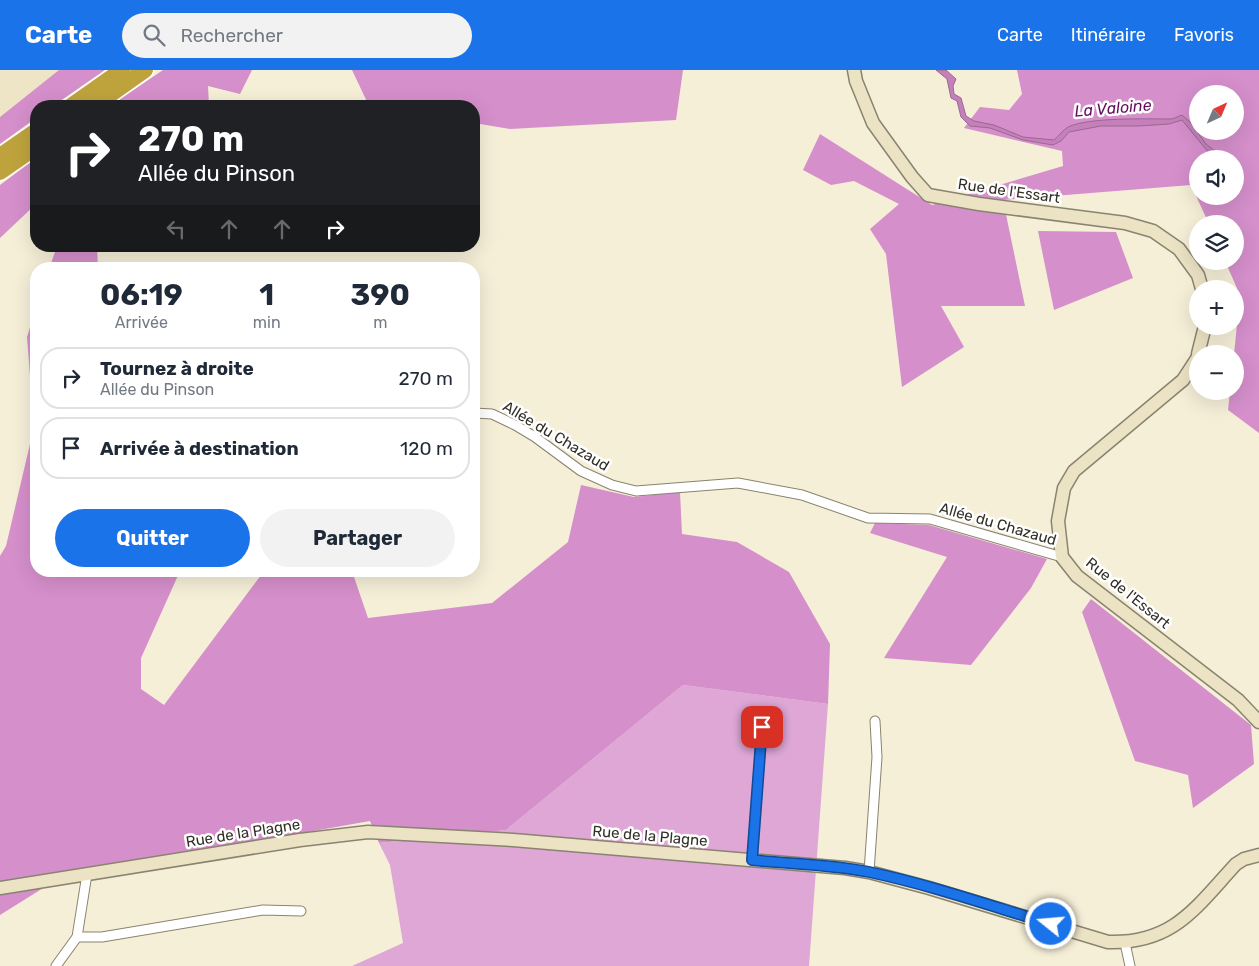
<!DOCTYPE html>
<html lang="fr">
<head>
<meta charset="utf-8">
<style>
  body { margin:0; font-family:Rubik,sans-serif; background:#f2f2f3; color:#1f2937; height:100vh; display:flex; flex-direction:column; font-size:19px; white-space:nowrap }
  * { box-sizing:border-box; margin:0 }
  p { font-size:16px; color:#747a83 }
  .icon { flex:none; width:28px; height:28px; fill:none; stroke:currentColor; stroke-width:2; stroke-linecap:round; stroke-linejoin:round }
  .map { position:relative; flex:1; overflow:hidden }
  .side { position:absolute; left:30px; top:192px; width:450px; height:315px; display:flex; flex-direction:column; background:#fff; border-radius:20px; box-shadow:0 5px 20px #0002 }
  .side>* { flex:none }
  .guide { position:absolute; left:30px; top:30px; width:450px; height:152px; border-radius:20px; box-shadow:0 5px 20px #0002; background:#202124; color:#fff; overflow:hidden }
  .needle { width:32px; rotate:44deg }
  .buttons { position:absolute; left:1189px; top:15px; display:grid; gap:10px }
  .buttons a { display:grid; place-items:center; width:55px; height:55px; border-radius:50%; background:#fff; box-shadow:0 5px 20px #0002; font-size:25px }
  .pin { position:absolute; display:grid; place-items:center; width:42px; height:42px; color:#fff; margin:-21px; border-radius:10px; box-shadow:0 2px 8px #0006 }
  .me { position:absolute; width:55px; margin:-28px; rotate:287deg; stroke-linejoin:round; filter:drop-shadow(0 0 4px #0008) }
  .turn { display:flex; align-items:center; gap:18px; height:105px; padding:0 25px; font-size:22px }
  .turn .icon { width:65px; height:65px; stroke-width:2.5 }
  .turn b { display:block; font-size:35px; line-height:42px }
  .lanes { display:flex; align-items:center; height:48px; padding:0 25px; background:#0003; justify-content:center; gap:25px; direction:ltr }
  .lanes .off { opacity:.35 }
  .eta { display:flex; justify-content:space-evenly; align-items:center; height:85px; text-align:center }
  .eta b { font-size:30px; font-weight:700; line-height:35px }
  .cta { display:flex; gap:10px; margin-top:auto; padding:10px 25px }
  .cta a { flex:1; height:58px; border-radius:30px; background:#1a73e8; color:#fff; font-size:20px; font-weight:700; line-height:58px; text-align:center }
  .cta a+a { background:#f2f2f3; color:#1f2937 }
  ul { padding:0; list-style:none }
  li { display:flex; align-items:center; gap:15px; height:62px; margin:0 10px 8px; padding:0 15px; border:2px solid #e0e1e3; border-radius:20px }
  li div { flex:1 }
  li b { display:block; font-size:19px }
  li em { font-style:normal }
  header { display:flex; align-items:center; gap:30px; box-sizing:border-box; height:70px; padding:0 25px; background:#1a73e8; color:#fff }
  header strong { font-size:24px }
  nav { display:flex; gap:28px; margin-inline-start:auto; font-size:18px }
  .search { width:350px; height:45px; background:#f2f2f3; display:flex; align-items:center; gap:12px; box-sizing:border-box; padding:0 18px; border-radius:28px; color:#747a83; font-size:19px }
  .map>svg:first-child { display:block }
  .built { fill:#eee5c7 }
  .green { fill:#dea7d6 }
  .forest { fill:#d58fcb; fill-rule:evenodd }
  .water { fill:#c580bc; stroke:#99688f }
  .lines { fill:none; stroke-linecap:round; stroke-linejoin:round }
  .street-casing { stroke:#89836f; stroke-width:11 }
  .secondary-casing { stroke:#89836f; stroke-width:15 }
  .highway-casing { stroke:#fff; stroke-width:19 }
  .street { stroke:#fff; stroke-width:9 }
  .secondary { stroke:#ece3c5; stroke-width:12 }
  .highway { stroke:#bea33d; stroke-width:16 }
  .route-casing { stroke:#114b97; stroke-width:12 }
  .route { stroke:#1a73e8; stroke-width:9 }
  .labels { text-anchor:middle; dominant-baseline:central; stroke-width:5; stroke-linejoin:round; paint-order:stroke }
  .street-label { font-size:15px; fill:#312f26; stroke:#fff }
  .water-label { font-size:16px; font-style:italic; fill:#640f5d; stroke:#fff }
</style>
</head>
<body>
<header>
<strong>Carte</strong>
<div class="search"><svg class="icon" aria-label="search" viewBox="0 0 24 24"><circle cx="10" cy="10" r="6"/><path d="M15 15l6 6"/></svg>Rechercher</div>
<nav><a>Carte</a><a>Itinéraire</a><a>Favoris</a></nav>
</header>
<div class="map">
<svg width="1259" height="896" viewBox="0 0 1259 896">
  <rect width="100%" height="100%" fill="#f5efd8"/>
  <path class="built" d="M0,0H59L0,47Z"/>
  <path class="green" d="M683,615L828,634L809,896H352L403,873L390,795L379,773L506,760Z"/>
  <g class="forest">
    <path d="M59,0H105L53,36H36V48L0,74V47Z"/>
    <path d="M163,0H252L240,24L208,16L209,36H110Z"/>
    <path d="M352,0H683L676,50L510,59L474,53V36H369Z"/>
    <path d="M1017,0H1259V363L1228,340L1230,321H1235L1234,284L1240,225L1225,191H1235V154H1209L1191,115L1003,130L1025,236H941L964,277L902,317L886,184L870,159L899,134L854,111L831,115L803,100L820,64L932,135L1063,96L1062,81L964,58L980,37L1009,40L1022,24ZM1198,24H1235V61H1198ZM1198,89H1235V126H1198Z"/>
    <path d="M36,88V134L0,168V115Z"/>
    <path d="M1038,161L1116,162L1133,208L1054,240Z"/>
    <path d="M57,176H97L98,199H49Z"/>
    <path d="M36,238V501H180L141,588V619L164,635L264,501H352L368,548L492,533L568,472L581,415L634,427L680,422L682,464L737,472L789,502L830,574L828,634L683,615L506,760L379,773L370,751L64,805L0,845V486L6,476L34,357L27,267Z"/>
    <path d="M875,453L929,455L1047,489L1031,518L971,595L884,588L947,487L870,463Z"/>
    <path d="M1091,529L1251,655L1254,694L1193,738L1188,705L1135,691L1082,542Z"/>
  </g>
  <path class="water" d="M936,0H946L956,9L953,16L954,24L961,28L966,46L974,51L994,55L1023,67L1054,70C1059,66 1063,60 1068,57C1089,47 1147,49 1172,49L1182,45L1191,53L1206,74L1225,89H1214L1182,50L1169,54L1139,56H1101L1069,62L1061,71L1053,75L1023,70L990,58L970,56L961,47L957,31L951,28L947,9Z"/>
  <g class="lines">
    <g class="street-casing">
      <g id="street">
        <path d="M474,343L492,344L515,355L535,367L581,401L612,415L636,421L738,413L802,425L868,448L930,449L1062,487"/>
        <path d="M752,790L762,657"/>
        <path d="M869,802L877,687L875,651"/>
        <path d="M77,867H102L263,840L301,841"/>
        <path d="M1125,873L1130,896"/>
        <path d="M56,896L77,867L87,804"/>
      </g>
    </g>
    <g class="secondary-casing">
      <g id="secondary">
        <path d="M854,0L856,11L873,53L912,107L928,125L979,134L1125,153L1153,161L1179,179L1198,205L1202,219"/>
        <path d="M1198,284L1205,256"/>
        <path d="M1198,287L1183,310L1074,401L1064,418L1058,451L1062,487L1077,506L1238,630L1259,652"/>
        <path d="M0,818L300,770L368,762L513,770L845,798L869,802L929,818L1108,872C1174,874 1196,837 1236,794L1244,789L1259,785"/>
      </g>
    </g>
    <g class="highway-casing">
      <g id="highway">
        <path d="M71,36L122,0"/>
        <path d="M94,36L145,0"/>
        <path d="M0,86L36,61"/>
        <path d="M0,102L36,77"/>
      </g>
    </g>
    <use href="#street" class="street"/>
    <use href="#secondary" class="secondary"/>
    <use href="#highway" class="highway"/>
  </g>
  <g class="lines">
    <g class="route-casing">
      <path id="route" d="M762,657L752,790C790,794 831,794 869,802C931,815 991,836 1051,854"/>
    </g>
    <use href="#route" class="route"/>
  </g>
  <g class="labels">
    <g class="street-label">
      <text transform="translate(1009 121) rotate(8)">Rue de l'Essart</text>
      <text transform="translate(556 366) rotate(31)">Allée du Chazaud</text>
      <text transform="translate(998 454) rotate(16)">Allée du Chazaud</text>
      <text transform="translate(1128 523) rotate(39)">Rue de l'Essart</text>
      <text transform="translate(243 763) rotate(-9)">Rue de la Plagne</text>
      <text transform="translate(650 766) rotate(5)">Rue de la Plagne</text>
    </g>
    <g class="water-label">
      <text transform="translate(1113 38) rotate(-5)">La Valoine</text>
    </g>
  </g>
</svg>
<div class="buttons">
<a><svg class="needle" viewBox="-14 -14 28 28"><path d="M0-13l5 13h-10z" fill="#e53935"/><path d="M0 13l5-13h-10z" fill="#747a83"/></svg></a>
<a><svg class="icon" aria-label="sound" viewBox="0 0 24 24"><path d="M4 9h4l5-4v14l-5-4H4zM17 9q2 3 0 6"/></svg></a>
<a><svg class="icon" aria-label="layers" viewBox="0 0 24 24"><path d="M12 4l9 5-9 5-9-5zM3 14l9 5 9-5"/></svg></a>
<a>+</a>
<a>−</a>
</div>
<div class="pin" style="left:762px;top:657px;background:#d93025"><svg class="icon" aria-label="arrive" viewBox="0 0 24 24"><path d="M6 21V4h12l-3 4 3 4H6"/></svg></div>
<svg class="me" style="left:1051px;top:854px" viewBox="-20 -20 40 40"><circle r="17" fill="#1a73e8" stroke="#fff" stroke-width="3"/><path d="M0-11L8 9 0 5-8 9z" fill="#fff"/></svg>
<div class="guide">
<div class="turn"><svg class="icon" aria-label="right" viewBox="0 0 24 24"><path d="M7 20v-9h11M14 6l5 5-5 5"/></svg><div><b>270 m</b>Allée du Pinson</div></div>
<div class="lanes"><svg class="icon off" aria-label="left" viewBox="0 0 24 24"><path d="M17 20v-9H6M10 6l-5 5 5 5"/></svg><svg class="icon off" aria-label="ahead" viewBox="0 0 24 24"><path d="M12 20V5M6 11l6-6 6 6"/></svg><svg class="icon off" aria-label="ahead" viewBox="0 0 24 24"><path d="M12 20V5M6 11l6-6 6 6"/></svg><svg class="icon" aria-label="right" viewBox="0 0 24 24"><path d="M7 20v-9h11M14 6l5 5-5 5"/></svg></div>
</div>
<section class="side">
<div class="eta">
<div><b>06:19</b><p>Arrivée</p></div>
<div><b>1</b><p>min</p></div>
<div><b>390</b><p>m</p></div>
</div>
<ul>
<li><svg class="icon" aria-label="right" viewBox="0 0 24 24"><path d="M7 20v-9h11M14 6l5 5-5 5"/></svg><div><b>Tournez à droite</b><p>Allée du Pinson</p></div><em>270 m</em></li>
<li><svg class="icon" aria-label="arrive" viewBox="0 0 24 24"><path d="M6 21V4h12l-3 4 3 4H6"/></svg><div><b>Arrivée à destination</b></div><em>120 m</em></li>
</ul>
<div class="cta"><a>Quitter</a><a>Partager</a></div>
</section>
</div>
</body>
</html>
